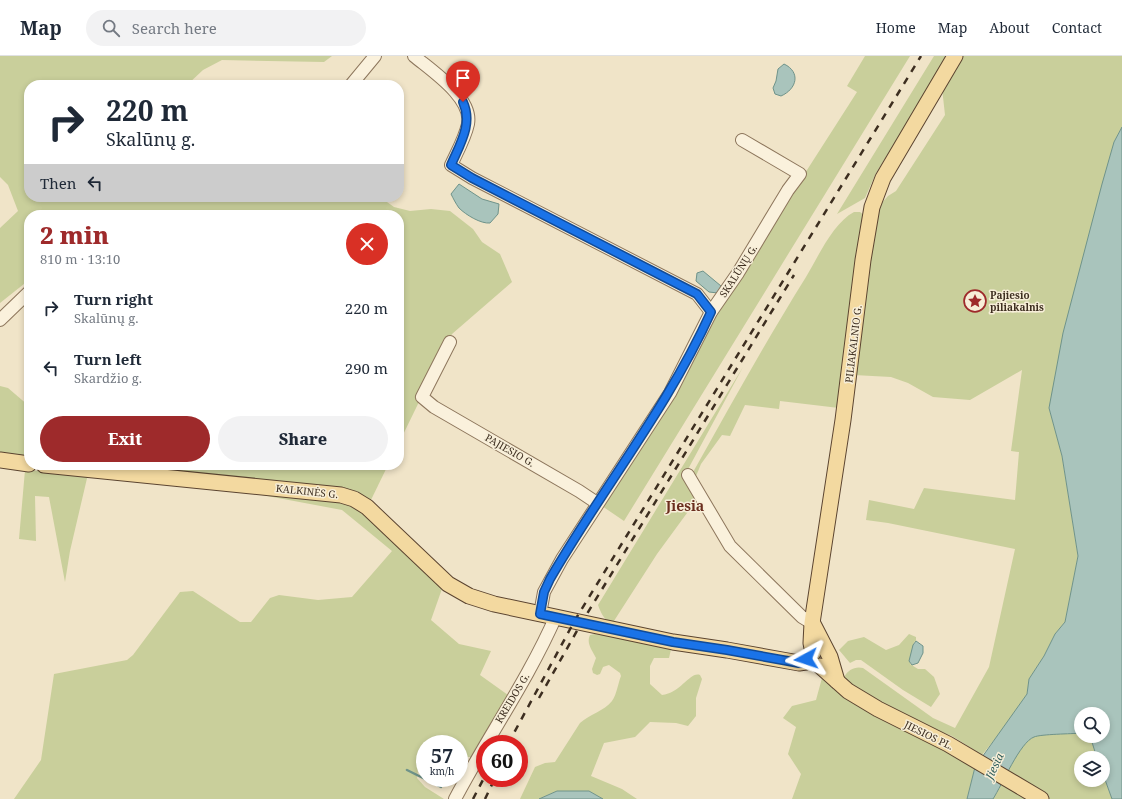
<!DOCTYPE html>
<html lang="en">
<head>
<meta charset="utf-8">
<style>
  body { margin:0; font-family:"Noto Serif",serif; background:#f2f2f3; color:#1f2937; height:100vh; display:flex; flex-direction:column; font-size:15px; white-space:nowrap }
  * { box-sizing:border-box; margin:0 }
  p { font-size:13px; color:#747a83 }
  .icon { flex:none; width:22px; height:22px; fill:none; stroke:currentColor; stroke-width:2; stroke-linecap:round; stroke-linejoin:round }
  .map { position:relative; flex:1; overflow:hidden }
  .sheet { position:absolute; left:24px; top:154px; width:380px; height:260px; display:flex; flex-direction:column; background:#fff; border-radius:16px; box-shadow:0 2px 6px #0003 }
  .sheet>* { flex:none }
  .banner { position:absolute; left:24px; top:24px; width:380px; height:122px; border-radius:16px; box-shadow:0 2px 6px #0003; background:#fff; color:#1f2937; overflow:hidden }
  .fabs { position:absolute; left:1074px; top:651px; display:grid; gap:8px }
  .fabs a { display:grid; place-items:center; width:36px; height:36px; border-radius:50%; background:#fff; box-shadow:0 2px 6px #0003; font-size:20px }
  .speed { position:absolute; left:416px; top:679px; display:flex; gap:8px; font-size:20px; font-weight:700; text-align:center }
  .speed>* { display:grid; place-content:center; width:52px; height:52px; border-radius:50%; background:#fff; box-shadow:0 2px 6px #0003; line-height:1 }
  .speed small { font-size:10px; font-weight:400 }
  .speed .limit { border:6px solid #d22; background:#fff; color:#111 }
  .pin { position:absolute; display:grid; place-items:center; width:34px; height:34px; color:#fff; margin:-41px -17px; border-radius:50% 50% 50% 0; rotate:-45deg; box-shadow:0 0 4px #0007 }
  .pin .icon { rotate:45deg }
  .me { position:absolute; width:44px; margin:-22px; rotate:265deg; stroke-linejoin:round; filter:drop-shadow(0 0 3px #0008) }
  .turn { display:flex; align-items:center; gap:14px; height:84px; padding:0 16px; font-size:18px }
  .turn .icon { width:52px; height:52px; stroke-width:2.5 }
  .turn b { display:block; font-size:28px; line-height:34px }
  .then { display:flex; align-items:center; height:38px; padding:0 16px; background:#0003; gap:8px; font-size:15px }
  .round { display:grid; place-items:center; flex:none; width:42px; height:42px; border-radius:21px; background:#f2f2f3 }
  .head { display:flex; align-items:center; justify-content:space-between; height:68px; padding:0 16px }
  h1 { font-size:24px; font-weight:800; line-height:30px; color:#9e2a2b }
  .action { display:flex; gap:8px; margin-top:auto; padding:8px 16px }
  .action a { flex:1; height:46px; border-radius:24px; background:#9e2a2b; color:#fff; font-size:16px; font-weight:800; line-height:46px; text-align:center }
  .action a+a { background:#f2f2f3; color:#1f2937 }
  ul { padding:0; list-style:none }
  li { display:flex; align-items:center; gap:12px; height:60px; padding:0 16px }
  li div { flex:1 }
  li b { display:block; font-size:15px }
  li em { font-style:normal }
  header { display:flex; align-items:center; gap:24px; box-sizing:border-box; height:56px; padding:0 20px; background:#fff; border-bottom:1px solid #e0e1e3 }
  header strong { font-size:19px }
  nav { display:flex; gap:22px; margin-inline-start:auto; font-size:14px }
  .search { width:280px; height:36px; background:#f2f2f3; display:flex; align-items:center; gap:10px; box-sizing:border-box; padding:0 14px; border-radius:22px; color:#747a83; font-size:15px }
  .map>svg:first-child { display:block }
  .green { fill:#c9cf9b }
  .water { fill:#a9c4bc; stroke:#6f938a }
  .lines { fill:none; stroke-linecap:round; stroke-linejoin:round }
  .stream { stroke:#6f938a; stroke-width:2.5 }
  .minor-casing { stroke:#8d765c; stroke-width:14 }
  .major-casing { stroke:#5b4430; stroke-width:17 }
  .minor { stroke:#faf1dc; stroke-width:12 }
  .major { stroke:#f3d9a0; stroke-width:15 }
  .rail { stroke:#3d2e20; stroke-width:2.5; stroke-dasharray:7 7; stroke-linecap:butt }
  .route-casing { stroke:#114b97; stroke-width:10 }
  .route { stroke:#1a73e8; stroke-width:7 }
  .labels { text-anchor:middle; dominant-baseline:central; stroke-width:3; stroke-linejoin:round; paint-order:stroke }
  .street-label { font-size:10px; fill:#3d2e20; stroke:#f7eed8 }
  .poi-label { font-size:10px; font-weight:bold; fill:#3d2e20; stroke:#f7eed8; text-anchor:start }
  .water-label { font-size:11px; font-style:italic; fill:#2f5d5a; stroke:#f7eed8 }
  .district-label { font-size:14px; font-weight:bold; fill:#6b2e1e; stroke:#f7eed8 }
</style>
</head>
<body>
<header>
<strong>Map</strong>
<div class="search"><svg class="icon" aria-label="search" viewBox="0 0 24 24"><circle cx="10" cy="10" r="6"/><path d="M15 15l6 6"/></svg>Search here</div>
<nav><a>Home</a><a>Map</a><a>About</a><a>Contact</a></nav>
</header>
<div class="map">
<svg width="1122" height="743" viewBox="0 0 1122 743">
  <rect width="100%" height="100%" fill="#f0e4c8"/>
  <g class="green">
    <path d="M0,0H332L324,6L222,4L203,14L187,29H29V141H380L394,151L410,155L431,153L450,155L473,173L482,186L500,198L512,226L452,278L399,387V159H29V224L0,247V172L18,155L8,129L0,121Z"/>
    <path d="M865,0H910L624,465L602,450L723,245L857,36L847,30Z"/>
    <path d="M934,0H949L876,117L865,142L837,158Z"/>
    <path d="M961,0H1122V71L1114,86L1049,352L1062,400L1078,500L1065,566L1055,578L1044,600L1029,623L1027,638L1003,673L982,699L952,680L918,667L875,646L846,626L844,621C848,614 855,610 863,612L933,662L955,672L989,611L1015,493L888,467L866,464L869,444L914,453L924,432L1015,444L1019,396L1011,395L1022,314L970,344L933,341L908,327L891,321L854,319L878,151L888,140L896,135L945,59L942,32Z"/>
    <path d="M854,156H860L865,160L839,352L780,345L779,353L745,349L730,380L722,379L701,408L694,425L692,418C729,352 766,285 806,221C818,201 833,167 854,156Z"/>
    <path d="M743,311L686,417L698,442L657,498L612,568C604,564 601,557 598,549Z"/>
    <path d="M0,330L8,332L29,350V400L0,397Z"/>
    <path d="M108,409H388L370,446Z"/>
    <path d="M25,414L88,418L70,495L65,526L49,441L35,440L36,485L19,483Z"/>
    <path d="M246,436L348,446L362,452L443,530L431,564L459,588L491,595L480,619L508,639L471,701H459V688H425V706L418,714L417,722L425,731L444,743H14L41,704L54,618L127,604L133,599L180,536L193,535L240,566H251L270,542L279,539L318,544L352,541L392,495L342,454Z"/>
    <path d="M595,578L672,589L669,602H654L650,610V628L662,639C681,637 690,615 700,619L702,623L696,642V660L688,670L676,667L650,666L635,681L604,687L591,720L622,733L637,743H603L589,735H557L539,743H520L535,711L545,707L555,706L580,667C590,658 604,655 612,645C617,638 618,627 621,620L620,617L609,609L603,611L600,618L597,619L593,617L592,613L596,602C592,594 586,587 590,579Z"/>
    <path d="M909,578L916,581V585L914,586L910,608L918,613H925L934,621L940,638L931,651L903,634L861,604H856L850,607L839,594L848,585L864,581L886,594L899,589Z"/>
    <path d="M822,622L865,653L975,711L967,743H792L801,718L788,698L796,671L783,662L792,650L816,644Z"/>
    <path d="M1068,649L1081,672V680H1090L1097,702H1081V724H1103V718L1112,743H980L999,697Z"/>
  </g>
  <g class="water">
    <path d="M784,8C801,16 797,33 781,40L775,38L773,32L776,25L778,13Z"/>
    <path d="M1122,71V743H1112L1103,718V702H1097L1090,680H1103V658H1081V677C1072,678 1041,678 1034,681C1020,686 1002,729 993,743H967L975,711L1027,638L1029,623L1044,600L1055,578L1065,566L1078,500L1062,400L1049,352L1063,277L1102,128L1114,86Z"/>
    <path d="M459,128L482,143L499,148L498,158L490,167C481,168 466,159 459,152C456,148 453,142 451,138Z"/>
    <path d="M703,215L721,230L718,237L709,236L696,225L697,217Z"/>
    <path d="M916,585L923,590V597L918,607L912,609L909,605L913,589Z"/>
    <path d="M557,735H589L603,743H539Z"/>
  </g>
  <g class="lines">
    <path class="stream" d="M407,714L441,731"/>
    <g class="minor-casing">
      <g id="minor">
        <path d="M414,0C432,15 473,42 468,68C465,82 457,96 451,109L472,122L697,238L711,256"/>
        <path d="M351,29L375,0"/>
        <path d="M0,264L29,236"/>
        <path d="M450,286L422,341L434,351L579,435L597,447"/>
        <path d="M688,419L730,490L802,561L812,567"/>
        <path d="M540,558L544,536L562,503L670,337L711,256L738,217L788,134L800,118L742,84"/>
        <path d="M455,743C487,682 528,624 556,560"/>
      </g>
    </g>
    <g class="major-casing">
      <g id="major">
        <path d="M0,404L29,408"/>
        <path d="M44,409L341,439L354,443L367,451L448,528L469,540L494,548L673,586L727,594L799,607L806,606"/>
        <path d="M813,568L830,601L837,625"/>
        <path d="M813,597L811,587L812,567L843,364L863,204L872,151L883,122L955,0"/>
        <path d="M820,610L848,635L878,653L948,688L1041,743"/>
      </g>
    </g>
    <use href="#minor" class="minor"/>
    <use href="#major" class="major"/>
    <g class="rail">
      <path d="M539,642L582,566L794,219"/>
      <path d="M508,688L575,564L921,0"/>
      <path d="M473,743L485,720"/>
      <path d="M485,743L495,722"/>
    </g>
  </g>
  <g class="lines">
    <g class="route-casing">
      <path id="route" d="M463,46C473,68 460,88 451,109L472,122L697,238L711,256C668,351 602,433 550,523L544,536L540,558L673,586L727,594L799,607L806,606V603"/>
    </g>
    <use href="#route" class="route"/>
  </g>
  <defs>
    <g id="sight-ring" transform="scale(1.15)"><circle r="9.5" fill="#f7eed8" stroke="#9e2a2b" stroke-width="1.5"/><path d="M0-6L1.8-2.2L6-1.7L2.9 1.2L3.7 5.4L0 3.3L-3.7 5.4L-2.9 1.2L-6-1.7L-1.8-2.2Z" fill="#9e2a2b"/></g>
  </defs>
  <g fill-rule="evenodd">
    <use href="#sight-ring" x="975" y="245"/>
  </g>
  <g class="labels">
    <g class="street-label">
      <text transform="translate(738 215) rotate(-57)">SKALŪNŲ G.</text>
      <text transform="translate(853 288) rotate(-83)">PILIAKALNIO G.</text>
      <text transform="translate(510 394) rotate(30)">PAJIESIO G.</text>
      <text transform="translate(307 435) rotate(6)">KALKINĖS G.</text>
      <text transform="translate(512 642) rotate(-59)">KREIDOS G.</text>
      <text transform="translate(929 679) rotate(26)">JIESIOS PL.</text>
    </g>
    <g class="poi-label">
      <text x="990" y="239">Pajiesio<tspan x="990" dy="12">piliakalnis</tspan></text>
    </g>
    <g class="water-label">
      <text transform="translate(994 710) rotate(-65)">Jiesia</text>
    </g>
    <g class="district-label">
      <text x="685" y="449">Jiesia</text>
    </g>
  </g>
</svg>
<div class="fabs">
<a><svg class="icon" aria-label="search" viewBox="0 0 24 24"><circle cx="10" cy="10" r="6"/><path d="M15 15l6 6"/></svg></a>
<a><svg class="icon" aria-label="layers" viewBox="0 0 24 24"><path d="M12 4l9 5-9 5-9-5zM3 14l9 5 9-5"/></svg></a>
</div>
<div class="speed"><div>57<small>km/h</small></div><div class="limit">60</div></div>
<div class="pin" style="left:463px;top:46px;background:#d93025"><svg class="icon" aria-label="arrive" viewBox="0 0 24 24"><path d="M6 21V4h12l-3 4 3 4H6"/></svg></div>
<svg class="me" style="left:806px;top:603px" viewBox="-20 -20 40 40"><path d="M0-17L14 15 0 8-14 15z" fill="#1a73e8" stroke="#fff" stroke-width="4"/></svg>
<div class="banner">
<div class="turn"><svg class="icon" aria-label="right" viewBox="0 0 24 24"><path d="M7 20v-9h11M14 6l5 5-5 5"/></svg><div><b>220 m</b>Skalūnų g.</div></div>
<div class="then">Then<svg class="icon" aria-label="left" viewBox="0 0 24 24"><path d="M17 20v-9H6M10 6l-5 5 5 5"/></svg></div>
</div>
<section class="sheet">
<div class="head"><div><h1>2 min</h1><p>810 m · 13:10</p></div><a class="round" style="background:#d93025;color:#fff"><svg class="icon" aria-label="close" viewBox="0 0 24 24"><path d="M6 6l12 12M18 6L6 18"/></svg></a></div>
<ul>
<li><svg class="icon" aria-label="right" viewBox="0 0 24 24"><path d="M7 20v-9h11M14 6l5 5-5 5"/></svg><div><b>Turn right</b><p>Skalūnų g.</p></div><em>220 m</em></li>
<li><svg class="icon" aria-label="left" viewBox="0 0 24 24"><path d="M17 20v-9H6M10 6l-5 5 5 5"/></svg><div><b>Turn left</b><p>Skardžio g.</p></div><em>290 m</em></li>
</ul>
<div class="action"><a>Exit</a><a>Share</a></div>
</section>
</div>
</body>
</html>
